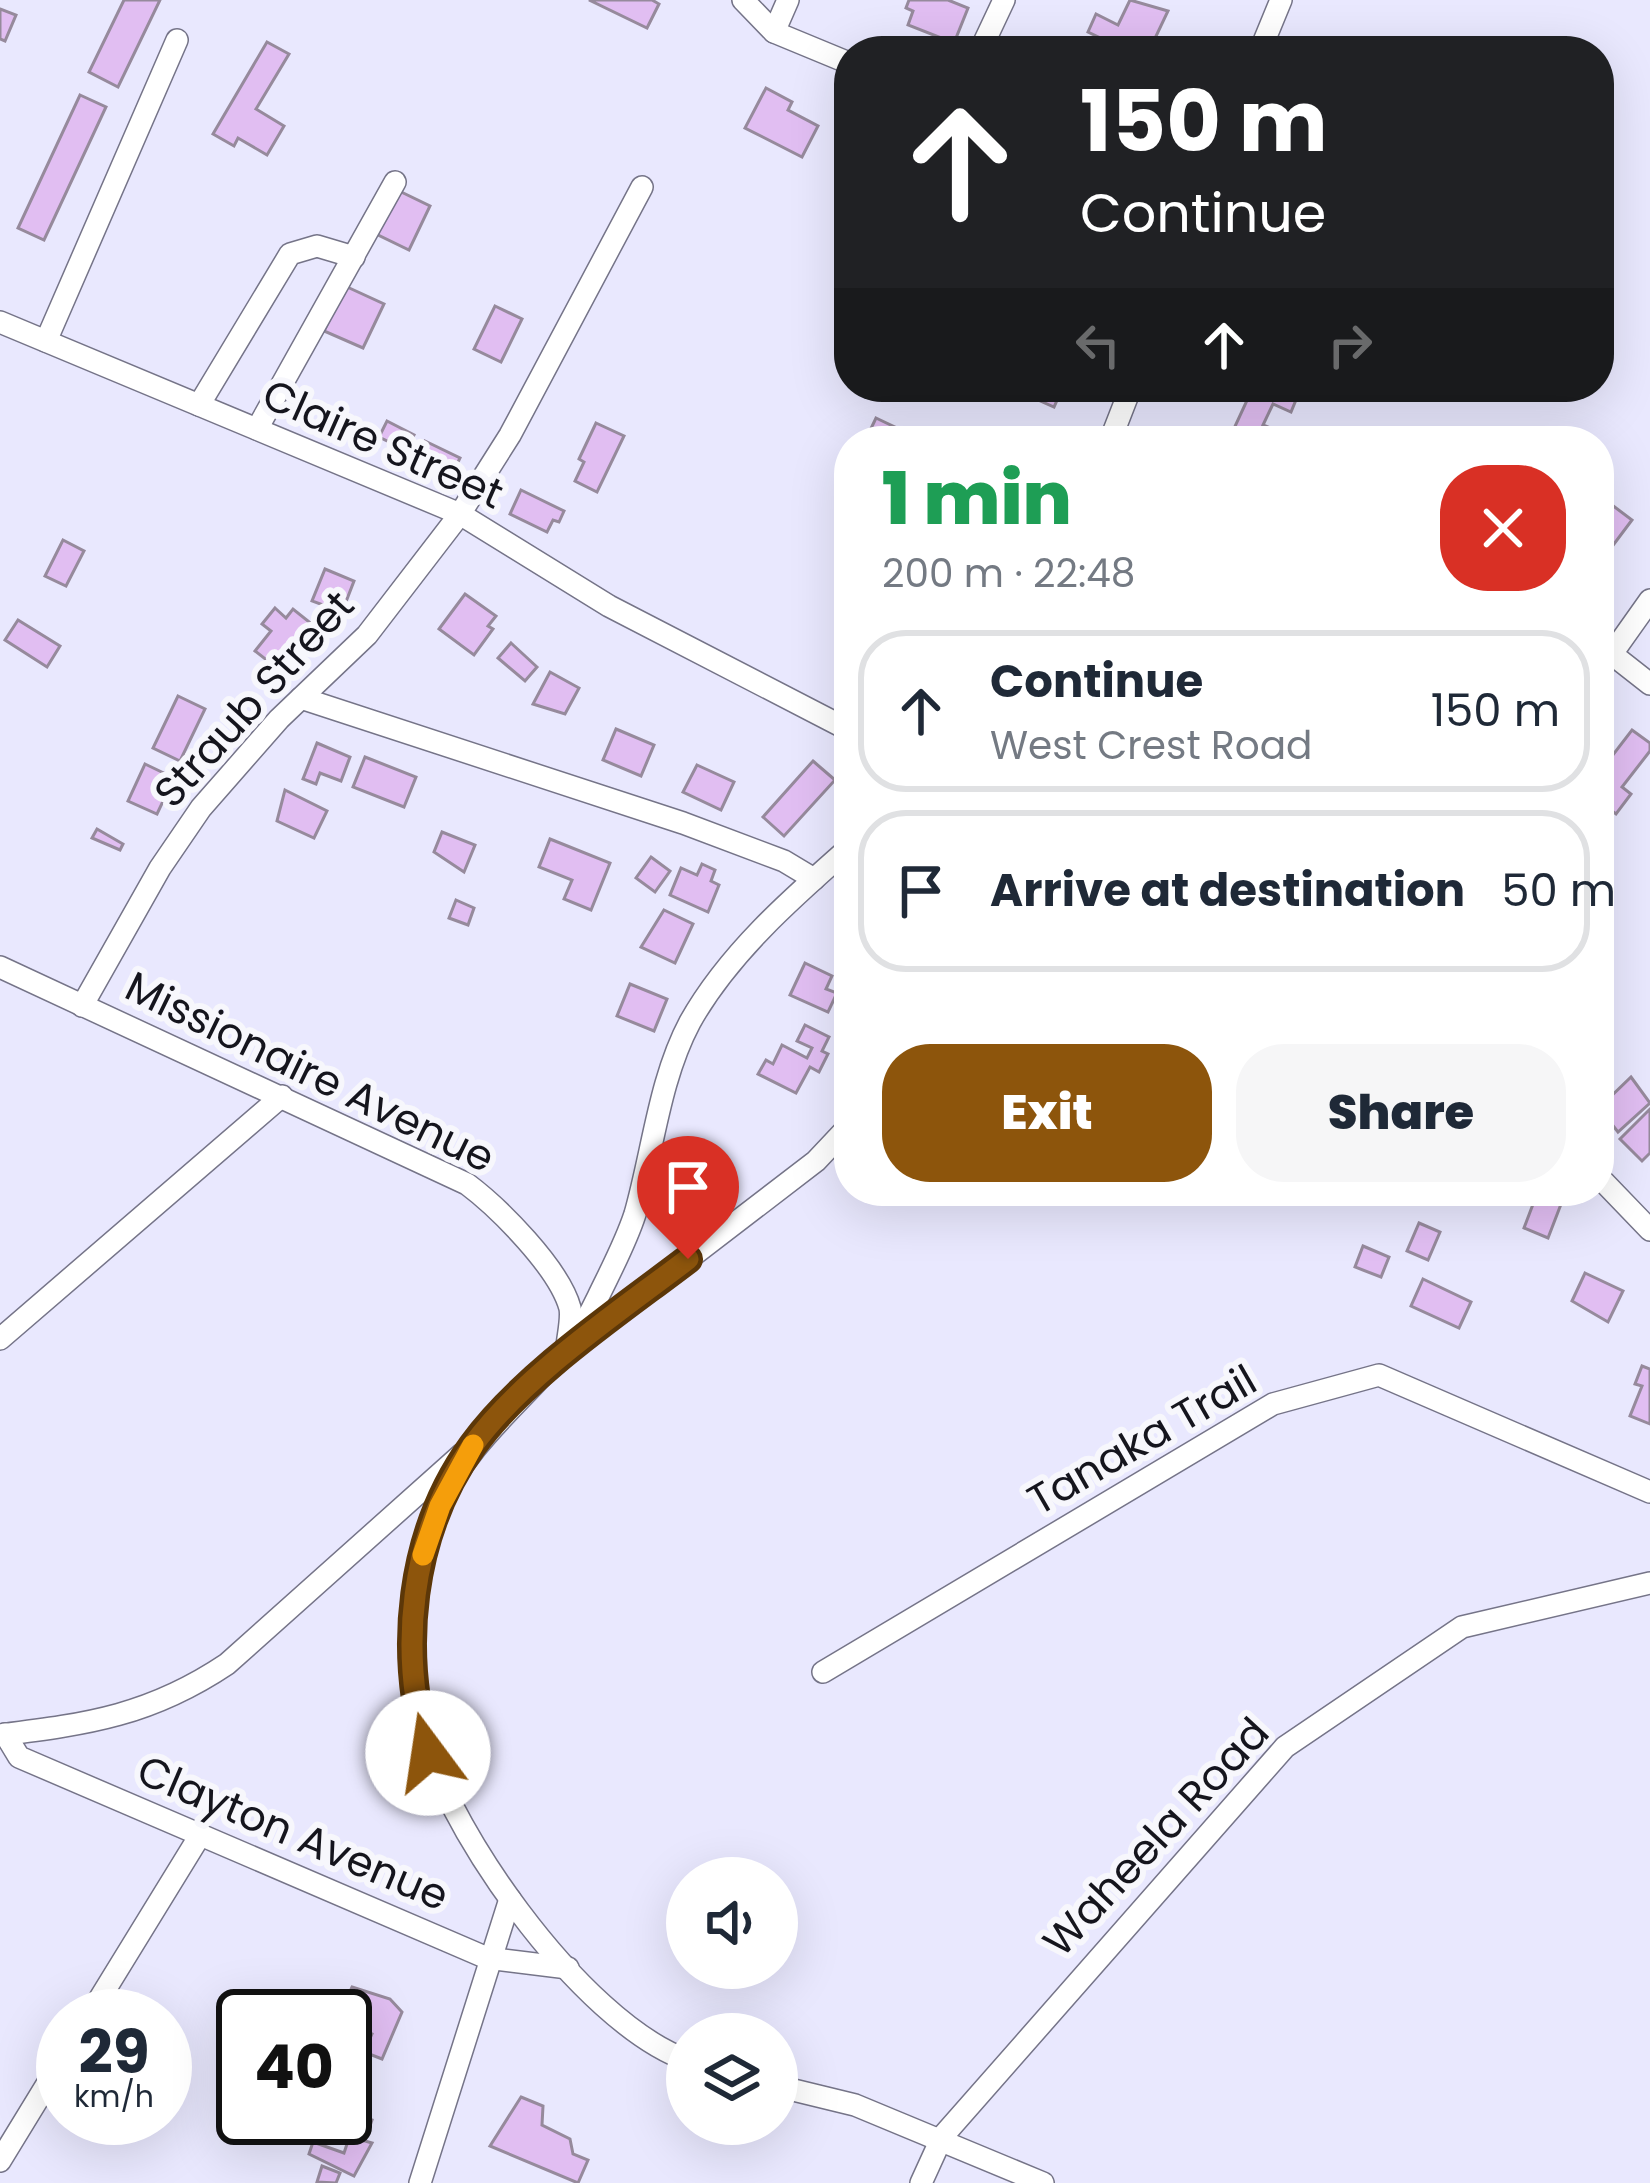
<!DOCTYPE html>
<html lang="en">
<head>
<meta charset="utf-8">
<style>
  body { margin:0; font-family:Poppins,sans-serif; background:#f6f6f7; color:#1f2937; height:100vh; display:flex; flex-direction:column; font-size:45px; white-space:nowrap }
  * { box-sizing:border-box; margin:0 }
  p { font-size:39px; color:#747a83 }
  .icon { flex:none; width:66px; height:66px; fill:none; stroke:currentColor; stroke-width:2; stroke-linecap:round; stroke-linejoin:round }
  .map { position:relative; flex:1; overflow:hidden }
  .sheet { position:absolute; left:834px; top:426px; width:780px; height:780px; display:flex; flex-direction:column; background:#fff; border-radius:48px; box-shadow:0 12px 48px #0002 }
  .sheet>* { flex:none }
  .banner { position:absolute; left:834px; top:36px; width:780px; height:366px; border-radius:48px; box-shadow:0 12px 48px #0002; background:#202124; color:#fff; overflow:hidden }
  .controls { position:absolute; left:666px; top:1857px; display:grid; gap:24px }
  .controls a { display:grid; place-items:center; width:132px; height:132px; border-radius:50%; background:#fff; box-shadow:0 12px 48px #0002; font-size:60px }
  .speed { position:absolute; left:36px; top:1989px; display:flex; gap:24px; font-size:60px; font-weight:700; text-align:center }
  .speed>* { display:grid; place-content:center; width:156px; height:156px; border-radius:50%; background:#fff; box-shadow:0 12px 48px #0002; line-height:1 }
  .speed small { font-size:30px; font-weight:400 }
  .speed .limit { border:6px solid #111; border-radius:18px; background:#fff; color:#111 }
  .pin { position:absolute; display:grid; place-items:center; width:102px; height:102px; color:#fff; margin:-123px -51px; border-radius:50% 50% 50% 0; rotate:-45deg; box-shadow:0 0 12px #0007 }
  .pin .icon { rotate:45deg }
  .me { position:absolute; width:132px; margin:-66px; rotate:346deg; stroke-linejoin:round; filter:drop-shadow(0 0 9px #0008) }
  .turn { display:flex; align-items:center; gap:42px; height:252px; padding:0 48px; font-size:54px }
  .turn .icon { width:156px; height:156px; stroke-width:2.5 }
  .turn b { display:block; font-size:84px; line-height:102px }
  .lanes { display:flex; align-items:center; height:114px; padding:0 48px; background:#0003; justify-content:center; gap:60px; direction:ltr }
  .lanes .off { opacity:.35 }
  .round { display:grid; place-items:center; flex:none; width:126px; height:126px; border-radius:48px; background:#f6f6f7 }
  .headline { display:flex; align-items:center; justify-content:space-between; height:204px; padding:0 48px }
  h1 { font-size:72px; font-weight:800; line-height:90px; color:#1e9e55 }
  .primary-button { display:flex; gap:24px; margin-top:auto; padding:24px 48px }
  .primary-button a { flex:1; height:138px; border-radius:48px; background:#8d550c; color:#fff; font-size:48px; font-weight:800; line-height:138px; text-align:center }
  .primary-button a+a { background:#f6f6f7; color:#1f2937 }
  ul { padding:0; list-style:none }
  li { display:flex; align-items:center; gap:36px; height:162px; margin:0 24px 18px; padding:0 24px; border:6px solid #e0e1e3; border-radius:48px }
  li div { flex:1 }
  li b { display:block; font-size:45px }
  li em { font-style:normal }
  .map>svg:first-child { display:block }
  .building { fill:#e1bef2; stroke:#968a9c; stroke-width:3 }
  .lines { fill:none; stroke-linecap:round; stroke-linejoin:round }
  .minor-casing { stroke:#757488; stroke-width:24 }
  .minor { stroke:#fff; stroke-width:21 }
  .route-casing { stroke:#5c3708; stroke-width:30 }
  .route { stroke:#8d550c; stroke-width:21 }
  .slow { stroke:#f59e0b; stroke-width:21 }
  .labels { text-anchor:middle; dominant-baseline:central; stroke-width:12; stroke-linejoin:round; paint-order:stroke }
  .street-label { font-size:42px; fill:#15151d; stroke:#f7f7fc }
</style>
</head>
<body>
<div class="map">
<svg width="1650" height="2183" viewBox="0 0 1650 2183">
  <rect width="100%" height="100%" fill="#e9e8fe"/>
  <g class="building">
    <path d="M124,0H160L118,87L89,72Z"/>
    <path d="M589,0H652L659,4L647,28Z"/>
    <path d="M909,0H948L968,8L954,43L908,25L913,11L906,8Z"/>
    <path d="M1130,0L1168,11L1149,51H1128L1088,32L1096,14L1118,25Z"/>
    <path d="M0,9L16,15L5,41L0,39Z"/>
    <path d="M267,42L289,54L256,109L284,126L267,155L238,138L234,146L213,134Z"/>
    <path d="M766,88L792,102L788,110L818,126L802,157L745,128Z"/>
    <path d="M80,95L106,107L44,240L18,228Z"/>
    <path d="M393,188L430,206L409,250L372,232Z"/>
    <path d="M345,286L384,304L363,348L324,331Z"/>
    <path d="M495,306L522,319L501,362L474,349Z"/>
    <path d="M1031,387H1063L1054,407L1027,395Z"/>
    <path d="M1242,387H1280L1298,395L1291,412L1273,404L1263,425L1278,431L1273,441L1231,435L1250,394Z"/>
    <path d="M876,418L901,430L895,441H865Z"/>
    <path d="M387,421L414,435L406,450L379,437Z"/>
    <path d="M596,423L624,436L597,492L575,481L584,462L579,459Z"/>
    <path d="M425,441L460,458L450,479L415,462Z"/>
    <path d="M521,490L564,511L559,522L553,520L547,532L510,514Z"/>
    <path d="M1604,499L1632,520L1611,548L1606,545L1599,554V505Z"/>
    <path d="M63,540L84,551L66,586L45,576Z"/>
    <path d="M325,569L354,581L342,612L312,601Z"/>
    <path d="M465,594L496,616L488,626L493,629L474,655L439,629Z"/>
    <path d="M275,608L286,618L293,609L313,625L278,669L255,651L271,631L262,624Z"/>
    <path d="M18,620L60,646L47,667L5,640Z"/>
    <path d="M511,643L537,667L525,681L498,658Z"/>
    <path d="M550,672L579,688L565,714L533,704Z"/>
    <path d="M178,696L205,709L180,761L153,748Z"/>
    <path d="M616,729L654,745L641,776L603,760Z"/>
    <path d="M1632,730L1650,743V751L1622,787L1631,794L1616,814L1599,801V773Z"/>
    <path d="M317,743L350,757L341,781L320,773L316,784L303,779Z"/>
    <path d="M365,757L416,777L404,807L353,787Z"/>
    <path d="M813,761L835,780L784,836L763,817Z"/>
    <path d="M145,764L174,778L157,814L128,801Z"/>
    <path d="M697,765L734,782L721,810L683,792Z"/>
    <path d="M285,790L327,811L314,838L277,821Z"/>
    <path d="M97,829L123,844L120,850L92,838Z"/>
    <path d="M442,832L475,845L464,872L434,852Z"/>
    <path d="M550,839L610,863L591,910L564,899L572,880L539,867Z"/>
    <path d="M651,857L670,871L655,892L636,878Z"/>
    <path d="M702,864L715,870L711,881L719,885L708,912L670,895L681,868L697,875Z"/>
    <path d="M456,900L474,908L468,925L449,918Z"/>
    <path d="M664,910L693,924L675,963L641,947Z"/>
    <path d="M805,963L832,976L826,989L837,993L828,1012L790,995Z"/>
    <path d="M630,984L667,999L654,1031L617,1016Z"/>
    <path d="M805,1025L829,1037L822,1051L828,1054L819,1072L810,1067L796,1093L758,1074L766,1060L773,1064L782,1045L807,1058L812,1048L797,1041Z"/>
    <path d="M1631,1077L1650,1103L1618,1132L1599,1108Z"/>
    <path d="M1650,1109V1153L1642,1161L1620,1139Z"/>
    <path d="M1538,1191L1563,1199L1548,1238L1524,1228Z"/>
    <path d="M1419,1223L1440,1232L1428,1260L1407,1251Z"/>
    <path d="M1363,1246L1389,1257L1381,1277L1355,1267Z"/>
    <path d="M1585,1273L1623,1291L1608,1322L1572,1301Z"/>
    <path d="M1423,1279L1471,1302L1459,1328L1411,1306Z"/>
    <path d="M1642,1366L1650,1369V1424L1630,1416L1642,1386L1635,1384Z"/>
    <path d="M352,1987L390,1999L402,2012L382,2059L364,2052L372,2034L339,2016Z"/>
    <path d="M521,2097L543,2106L542,2125L570,2139L573,2154L588,2160L578,2183L490,2146Z"/>
    <path d="M345,2111L372,2120L365,2141L372,2143L354,2176L309,2154L313,2142L344,2153L351,2132L320,2122L345,2118Z"/>
    <path d="M322,2166L340,2173L336,2183L317,2182Z"/>
  </g>
  <g class="lines">
    <g class="minor-casing">
      <g id="minor">
        <path d="M743,0L774,32L849,63"/>
        <path d="M774,32L788,0"/>
        <path d="M980,51L1004,0"/>
        <path d="M1260,51L1281,0"/>
        <path d="M0,322L460,514L609,606L849,730"/>
        <path d="M46,341L177,40"/>
        <path d="M199,405L290,254L317,246L354,257"/>
        <path d="M257,429L395,182"/>
        <path d="M1110,441L1131,387"/>
        <path d="M1599,644L1650,684"/>
        <path d="M1599,672L1650,600"/>
        <path d="M301,698L683,823L784,861L814,879"/>
        <path d="M0,967L467,1184C499,1208 559,1268 570,1308C572,1319 568,1335 567,1346"/>
        <path d="M82,1006L160,868L201,808L279,719L367,635L460,514L510,435L642,187"/>
        <path d="M1599,1177L1650,1230"/>
        <path d="M0,1339L282,1096"/>
        <path d="M576,1345L816,1161L849,1126"/>
        <path d="M823,1672L1273,1404L1379,1375L1650,1492"/>
        <path d="M5,1734L19,1757L487,1958L568,1968"/>
        <path d="M0,1735C89,1724 151,1715 227,1664L462,1454"/>
        <path d="M89,2016L199,1837"/>
        <path d="M687,2060C581,2023 436,1818 416,1710C404,1643 412,1567 440,1505C478,1420 560,1380 598,1297C611,1270 626,1242 635,1214C653,1151 659,1080 690,1022C728,954 792,898 849,848"/>
        <path d="M777,2086L855,2105L1043,2183"/>
        <path d="M0,2161L63,2058"/>
        <path d="M420,2183L510,1899"/>
        <path d="M921,2183L942,2137L1285,1747L1462,1627L1650,1583"/>
      </g>
    </g>
    <use href="#minor" class="minor"/>
  </g>
  <g class="lines">
    <g class="route-casing">
      <path id="route" d="M428,1753C398,1652 409,1533 473,1445C524,1375 620,1311 688,1259"/>
    </g>
    <use href="#route" class="route"/>
    <path class="slow" d="M423,1555L440,1506L473,1445"/>
  </g>
  <g class="labels">
    <g class="street-label">
      <text transform="translate(383 444) rotate(24)">Claire Street</text>
      <text transform="translate(254 699) rotate(-48)">Straub Street</text>
      <text transform="translate(310 1072) rotate(26)">Missionaire Avenue</text>
      <text transform="translate(1142 1440) rotate(-30)">Tanaka Trail</text>
      <text transform="translate(293 1833) rotate(23)">Clayton Avenue</text>
      <text transform="translate(1156 1837) rotate(-47)">Waheela Road</text>
    </g>
  </g>
</svg>
<div class="controls">
<a><svg class="icon" aria-label="sound" viewBox="0 0 24 24"><path d="M4 9h4l5-4v14l-5-4H4zM17 9q2 3 0 6"/></svg></a>
<a><svg class="icon" aria-label="layers" viewBox="0 0 24 24"><path d="M12 4l9 5-9 5-9-5zM3 14l9 5 9-5"/></svg></a>
</div>
<div class="speed"><div>29<small>km/h</small></div><div class="limit">40</div></div>
<div class="pin" style="left:688px;top:1259px;background:#d93025"><svg class="icon" aria-label="arrive" viewBox="0 0 24 24"><path d="M6 21V4h12l-3 4 3 4H6"/></svg></div>
<svg class="me" style="left:428px;top:1753px" viewBox="-20 -20 40 40"><circle r="19" fill="#fff"/><path d="M0-13L10 11 0 6-10 11z" fill="#8d550c"/></svg>
<div class="banner">
<div class="turn"><svg class="icon" aria-label="ahead" viewBox="0 0 24 24"><path d="M12 20V5M6 11l6-6 6 6"/></svg><div><b>150 m</b>Continue</div></div>
<div class="lanes"><svg class="icon off" aria-label="left" viewBox="0 0 24 24"><path d="M17 20v-9H6M10 6l-5 5 5 5"/></svg><svg class="icon" aria-label="ahead" viewBox="0 0 24 24"><path d="M12 20V5M6 11l6-6 6 6"/></svg><svg class="icon off" aria-label="right" viewBox="0 0 24 24"><path d="M7 20v-9h11M14 6l5 5-5 5"/></svg></div>
</div>
<section class="sheet">
<div class="headline"><div><h1>1 min</h1><p>200 m · 22:48</p></div><a class="round" style="background:#d93025;color:#fff"><svg class="icon" aria-label="close" viewBox="0 0 24 24"><path d="M6 6l12 12M18 6L6 18"/></svg></a></div>
<ul>
<li><svg class="icon" aria-label="ahead" viewBox="0 0 24 24"><path d="M12 20V5M6 11l6-6 6 6"/></svg><div><b>Continue</b><p>West Crest Road</p></div><em>150 m</em></li>
<li><svg class="icon" aria-label="arrive" viewBox="0 0 24 24"><path d="M6 21V4h12l-3 4 3 4H6"/></svg><div><b>Arrive at destination</b></div><em>50 m</em></li>
</ul>
<div class="primary-button"><a>Exit</a><a>Share</a></div>
</section>
</div>
</body>
</html>
